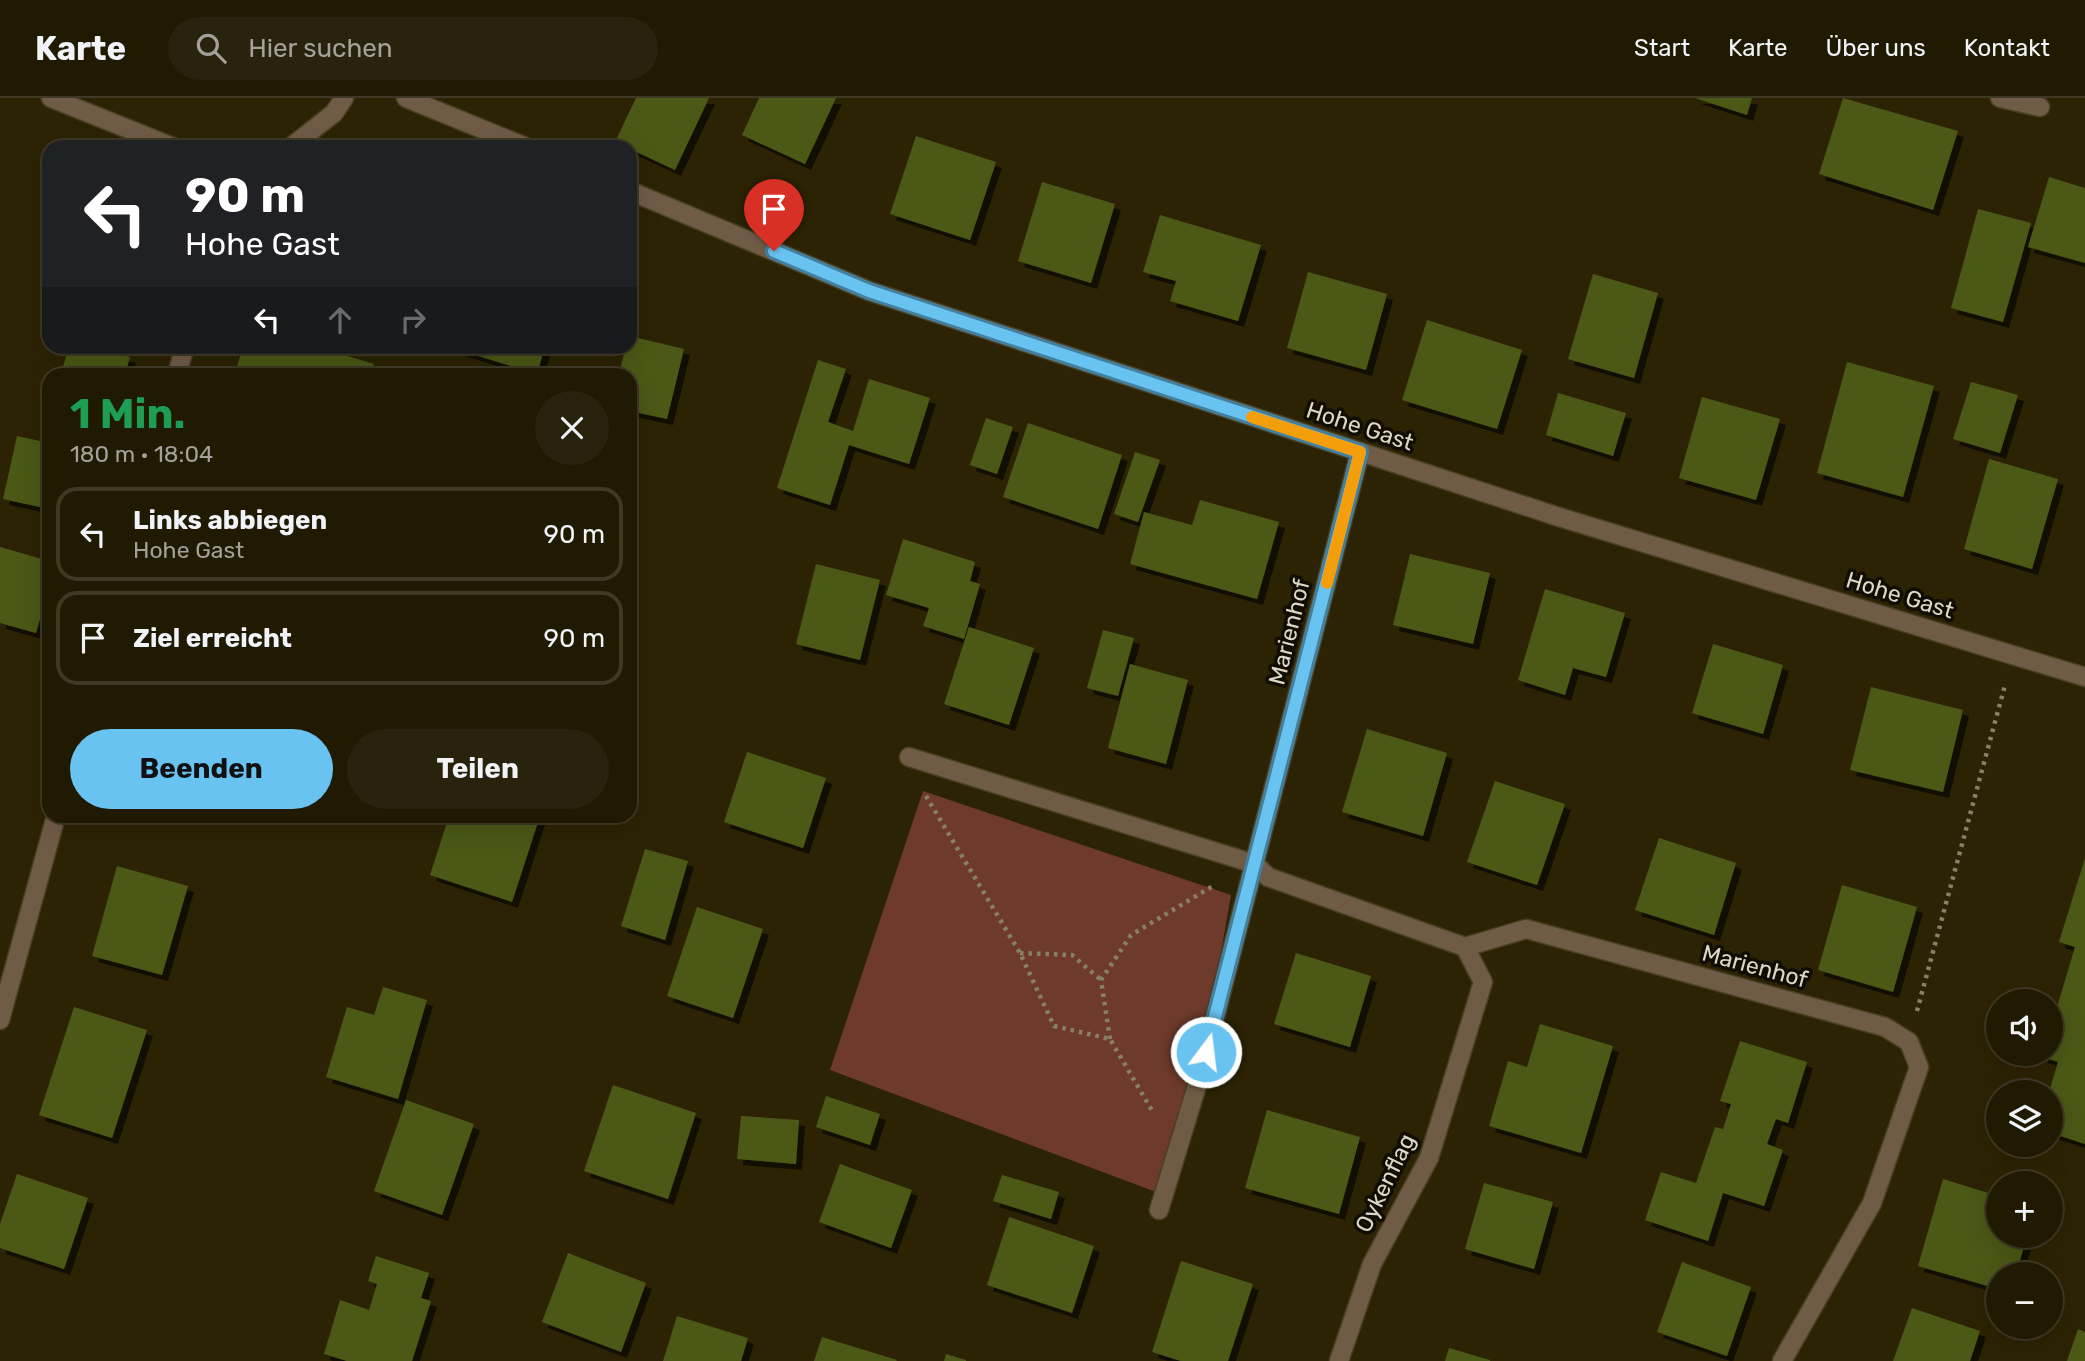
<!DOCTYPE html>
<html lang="de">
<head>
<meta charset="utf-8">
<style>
  body { margin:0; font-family:Rubik,sans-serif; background:#29230d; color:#f1f3f6; height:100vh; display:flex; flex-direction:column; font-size:26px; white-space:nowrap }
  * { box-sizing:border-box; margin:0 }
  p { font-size:23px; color:#a2a19a }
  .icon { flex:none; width:38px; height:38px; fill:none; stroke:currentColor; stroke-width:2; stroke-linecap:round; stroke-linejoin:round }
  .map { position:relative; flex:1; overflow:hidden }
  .side { position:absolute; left:42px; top:270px; width:595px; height:455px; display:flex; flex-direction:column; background:#211a03; border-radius:21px; box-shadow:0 7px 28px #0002,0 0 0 2px #3e3825 }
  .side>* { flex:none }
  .guide { position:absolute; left:42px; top:42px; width:595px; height:214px; border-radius:21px; box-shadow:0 7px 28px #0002,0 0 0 2px #3e3825; background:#202124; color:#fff; overflow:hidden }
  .buttons { position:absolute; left:1986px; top:891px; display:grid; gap:14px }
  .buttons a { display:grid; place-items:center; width:77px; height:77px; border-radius:50%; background:#211a03; box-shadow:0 7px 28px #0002,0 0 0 2px #3e3825; font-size:35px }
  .pin { position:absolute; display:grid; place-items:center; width:60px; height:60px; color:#fff; margin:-72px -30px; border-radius:50% 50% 50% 0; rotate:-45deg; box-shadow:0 0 7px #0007 }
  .pin .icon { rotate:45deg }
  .me { position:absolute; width:77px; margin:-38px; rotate:15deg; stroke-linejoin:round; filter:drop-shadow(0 0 5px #0008) }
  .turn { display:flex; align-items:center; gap:24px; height:147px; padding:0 28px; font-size:32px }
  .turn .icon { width:91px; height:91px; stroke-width:2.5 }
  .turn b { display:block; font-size:49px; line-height:60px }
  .lanes { display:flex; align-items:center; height:66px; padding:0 28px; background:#0003; justify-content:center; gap:35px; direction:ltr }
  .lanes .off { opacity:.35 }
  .round { display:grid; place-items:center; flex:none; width:74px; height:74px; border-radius:37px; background:#29230d }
  .headline { display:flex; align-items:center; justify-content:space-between; height:119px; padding:0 28px }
  h1 { font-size:42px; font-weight:700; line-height:52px; color:#1e9e55 }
  .button { display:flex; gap:14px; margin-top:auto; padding:14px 28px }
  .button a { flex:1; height:80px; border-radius:42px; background:#69c3f1; color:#111; font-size:28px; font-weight:700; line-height:80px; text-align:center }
  .button a+a { background:#29230d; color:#f1f3f6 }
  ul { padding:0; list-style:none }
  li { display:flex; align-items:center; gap:21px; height:94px; margin:0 14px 10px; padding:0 14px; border:4px solid #3e3825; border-radius:21px }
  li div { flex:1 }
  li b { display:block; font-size:26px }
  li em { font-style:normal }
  header { display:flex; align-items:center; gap:42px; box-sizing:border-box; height:98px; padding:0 35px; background:#211a03; border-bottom:2px solid #3e3825 }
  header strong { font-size:33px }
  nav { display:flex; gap:38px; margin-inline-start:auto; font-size:24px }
  .search { width:490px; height:63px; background:#29230d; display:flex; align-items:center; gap:18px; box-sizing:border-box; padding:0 24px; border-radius:38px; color:#a2a19a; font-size:26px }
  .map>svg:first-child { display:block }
  .green { fill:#6d3a2b }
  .building { fill:#4b5917; filter:url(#shadow) }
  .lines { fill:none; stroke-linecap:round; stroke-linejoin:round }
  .street-casing { stroke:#484023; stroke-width:21 }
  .path { stroke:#878068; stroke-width:4.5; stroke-dasharray:3.5 5; stroke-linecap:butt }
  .street { stroke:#705b47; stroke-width:18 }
  .route-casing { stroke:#447f9d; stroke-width:18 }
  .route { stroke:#69c3f1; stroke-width:12 }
  .slow { stroke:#f59e0b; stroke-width:12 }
  .labels { text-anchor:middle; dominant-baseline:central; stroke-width:7; stroke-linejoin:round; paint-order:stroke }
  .street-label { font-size:23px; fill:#ddd8c6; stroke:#110d03 }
</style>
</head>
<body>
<header>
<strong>Karte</strong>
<div class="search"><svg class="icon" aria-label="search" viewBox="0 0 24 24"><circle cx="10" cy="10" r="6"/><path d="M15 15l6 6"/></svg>Hier suchen</div>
<nav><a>Start</a><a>Karte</a><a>Über uns</a><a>Kontakt</a></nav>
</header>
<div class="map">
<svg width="2085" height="1263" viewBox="0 0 2085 1263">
  <defs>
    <filter id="shadow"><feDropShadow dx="6" dy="6" stdDeviation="0" flood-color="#0009"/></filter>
  </defs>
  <rect width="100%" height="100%" fill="#2c2304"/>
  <path class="green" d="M923,693L1231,797L1199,981L1156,1094L830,972Z"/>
  <g class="building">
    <path d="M636,0H709L675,72L615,44Z"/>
    <path d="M759,0H836L805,66L742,37Z"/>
    <path d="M1695,0H1752L1747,17Z"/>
    <path d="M1843,0L1958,33L1933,112L1819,76Z"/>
    <path d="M916,38L996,64L970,142L890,116Z"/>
    <path d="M2049,79L2085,90V165L2028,149Z"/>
    <path d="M1042,84L1115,106L1091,185L1018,163Z"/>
    <path d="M1978,111L2031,125L2003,224L1951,210Z"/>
    <path d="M1160,117L1261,147L1238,223L1170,203L1176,183L1143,174Z"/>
    <path d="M1308,174L1387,196L1366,272L1287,250Z"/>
    <path d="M1593,176L1658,195L1634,280L1568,261Z"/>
    <path d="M1427,222L1522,252L1497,331L1402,302Z"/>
    <path d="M630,238L684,251L667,321L630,313V276H619L626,248H630Z"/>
    <path d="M69,248H91L130,259L125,276H61Z"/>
    <path d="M243,248H313L374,266L371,276H235Z"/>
    <path d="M460,248H545L537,276L459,252Z"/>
    <path d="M818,262L846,271L828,324L853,333L869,281L930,300L909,366L849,347L830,407L777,390Z"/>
    <path d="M1847,264L1934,288L1903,399L1817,375Z"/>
    <path d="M1971,284L2018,297L2000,355L1953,341Z"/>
    <path d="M1558,295L1626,315L1613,358L1546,337Z"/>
    <path d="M1702,299L1780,321L1756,402L1679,380Z"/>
    <path d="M986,320L1013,329L997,376L970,367Z"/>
    <path d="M1028,325L1122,357L1098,431L1003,399Z"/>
    <path d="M17,338L49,345V411L3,401Z"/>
    <path d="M1135,354L1160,362L1138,424L1114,416Z"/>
    <path d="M1989,361L2058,381L2032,471L1964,451Z"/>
    <path d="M1200,402L1279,424L1257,501L1130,466L1144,414L1192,427Z"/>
    <path d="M903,441L975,464L970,483L980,486L964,541L923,528L929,510L886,497Z"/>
    <path d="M0,449L49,463V490L36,535L0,525Z"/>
    <path d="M1410,456L1490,475L1473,546L1393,527Z"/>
    <path d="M816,466L880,482L860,562L796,546Z"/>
    <path d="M1545,491L1625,515L1606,579L1573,570L1565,597L1518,582Z"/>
    <path d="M969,529L1034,550L1009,627L944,606Z"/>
    <path d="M1103,532L1134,540L1118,598L1087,590Z"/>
    <path d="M1713,546L1783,567L1763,636L1692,615Z"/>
    <path d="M1130,566L1188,582L1166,666L1108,650Z"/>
    <path d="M1871,589L1963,612L1943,694L1850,672Z"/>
    <path d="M1367,631L1447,655L1423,738L1342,714Z"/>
    <path d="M747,654L826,680L803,750L724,724Z"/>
    <path d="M1495,683L1565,706L1537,787L1467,764Z"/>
    <path d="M449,718H540L512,804L430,777Z"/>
    <path d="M1659,740L1736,765L1714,837L1635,812Z"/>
    <path d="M645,751L688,763L665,842L621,828Z"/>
    <path d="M2085,760V1046L2051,1035L2049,994L2058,964L2042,959L2043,956H2051V929L2075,849L2059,844Z"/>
    <path d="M117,768L188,788L162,877L92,858Z"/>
    <path d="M1842,787L1917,809L1893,894L1818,872Z"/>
    <path d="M697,809L763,831L733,920L667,898Z"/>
    <path d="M1296,855L1371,878L1350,949L1274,926Z"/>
    <path d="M383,889L427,902L398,1001L326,979L347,909L374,917Z"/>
    <path d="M74,909L147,932L112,1040L39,1017Z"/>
    <path d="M1540,926L1613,948L1581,1055L1489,1028L1508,963L1527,969Z"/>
    <path d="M1740,943L1807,964L1788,1025L1776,1021L1767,1046L1783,1052L1764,1108L1723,1095L1708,1143L1645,1122L1661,1074L1696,1085L1715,1029L1723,1031L1731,1006L1720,1003Z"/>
    <path d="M613,987L696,1015L668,1101L584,1073Z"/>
    <path d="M826,998L880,1016L870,1047L816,1029Z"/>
    <path d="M406,1002L474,1026L442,1117L374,1093Z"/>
    <path d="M1267,1012L1360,1039L1339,1116L1245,1090Z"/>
    <path d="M741,1018L799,1022L796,1066L737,1061Z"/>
    <path d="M840,1066L912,1092L891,1150L819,1124Z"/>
    <path d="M17,1076L88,1100L64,1171L0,1150V1126Z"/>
    <path d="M1002,1077L1059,1094L1051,1121L993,1103Z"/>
    <path d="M1943,1081L1998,1098V1138H2027L2016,1176H1998V1191L1918,1168Z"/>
    <path d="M1484,1085L1553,1104L1534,1171L1465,1151Z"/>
    <path d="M1009,1119L1094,1148L1072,1215L987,1187Z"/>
    <path d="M568,1155L646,1185L621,1254L542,1224Z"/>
    <path d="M376,1158L429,1175L421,1200L431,1203L412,1263H347L324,1256L340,1202L369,1212L377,1186L368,1183Z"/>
    <path d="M1181,1163L1253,1186L1228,1263H1181L1152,1254Z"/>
    <path d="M1682,1164L1751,1189L1727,1258L1657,1234Z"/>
    <path d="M1912,1210L1980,1233L1970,1263H1893Z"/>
    <path d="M677,1218L748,1240L741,1263H663Z"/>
    <path d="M2078,1231L2085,1234V1263H2067Z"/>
    <path d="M822,1239L897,1262L896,1263H814Z"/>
    <path d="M1449,1250L1490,1262V1263H1445Z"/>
    <path d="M946,1256L966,1262V1263H944Z"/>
  </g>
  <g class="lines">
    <g class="street-casing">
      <g id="street">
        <path d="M51,0L173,49"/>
        <path d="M406,0L526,49"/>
        <path d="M2000,0L2040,9"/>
        <path d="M291,49L334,15L344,0"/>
        <path d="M630,93L869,193L1559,419L2085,579"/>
        <path d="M177,276L185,248"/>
        <path d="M909,659L1255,766L1268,779L1465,849L1526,831L1885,929L1909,944L1919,969L1872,1105L1782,1263"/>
        <path d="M0,922L56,718"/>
        <path d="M1159,1112L1199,981L1360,354"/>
        <path d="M1339,1263L1372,1166L1429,1060L1483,884L1465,849"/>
      </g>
    </g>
    <g class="path">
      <path d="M926,698L1020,855L1054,928L1110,941L1154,1016"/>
      <path d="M1020,855L1072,857L1101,882"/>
      <path d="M1917,913L2005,587"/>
      <path d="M1110,941L1101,882L1131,837L1213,788"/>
    </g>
    <use href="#street" class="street"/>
  </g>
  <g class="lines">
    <g class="route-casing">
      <path id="route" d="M774,153L869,193L1360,354L1206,954"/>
    </g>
    <use href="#route" class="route"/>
    <path class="slow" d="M1252,319L1360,354L1327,485"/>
  </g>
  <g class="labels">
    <g class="street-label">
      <text transform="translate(1360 328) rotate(18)">Hohe Gast</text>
      <text transform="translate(1900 497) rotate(17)">Hohe Gast</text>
      <text transform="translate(1289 534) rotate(-76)">Marienhof</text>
      <text transform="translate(1755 868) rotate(15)">Marienhof</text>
      <text transform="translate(1385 1085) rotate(-64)">Oykenflag</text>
    </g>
  </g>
</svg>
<div class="buttons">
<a><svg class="icon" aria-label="sound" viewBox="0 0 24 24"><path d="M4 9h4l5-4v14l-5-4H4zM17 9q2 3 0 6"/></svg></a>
<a><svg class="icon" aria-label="layers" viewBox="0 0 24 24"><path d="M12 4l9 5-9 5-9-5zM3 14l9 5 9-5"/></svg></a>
<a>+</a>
<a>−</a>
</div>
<div class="pin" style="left:774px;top:153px;background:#d93025"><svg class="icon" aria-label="arrive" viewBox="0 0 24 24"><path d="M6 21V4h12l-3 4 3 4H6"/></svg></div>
<svg class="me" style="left:1206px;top:954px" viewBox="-20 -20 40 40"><circle r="17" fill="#69c3f1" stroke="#fff" stroke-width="3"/><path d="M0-11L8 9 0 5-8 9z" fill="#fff"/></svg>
<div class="guide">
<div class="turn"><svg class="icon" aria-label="left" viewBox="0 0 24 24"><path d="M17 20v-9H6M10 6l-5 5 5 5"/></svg><div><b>90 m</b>Hohe Gast</div></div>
<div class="lanes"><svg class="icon" aria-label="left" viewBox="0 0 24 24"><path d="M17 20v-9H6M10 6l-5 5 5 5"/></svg><svg class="icon off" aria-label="ahead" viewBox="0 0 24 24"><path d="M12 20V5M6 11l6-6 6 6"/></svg><svg class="icon off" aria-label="right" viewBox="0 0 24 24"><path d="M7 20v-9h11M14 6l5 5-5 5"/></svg></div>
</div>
<section class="side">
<div class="headline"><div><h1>1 Min.</h1><p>180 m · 18:04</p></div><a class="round"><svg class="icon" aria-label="close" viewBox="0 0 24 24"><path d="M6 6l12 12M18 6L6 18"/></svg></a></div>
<ul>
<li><svg class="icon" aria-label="left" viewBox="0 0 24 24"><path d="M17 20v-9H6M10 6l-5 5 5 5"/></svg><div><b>Links abbiegen</b><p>Hohe Gast</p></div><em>90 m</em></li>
<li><svg class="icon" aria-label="arrive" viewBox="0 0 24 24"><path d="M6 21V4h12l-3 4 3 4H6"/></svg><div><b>Ziel erreicht</b></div><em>90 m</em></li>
</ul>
<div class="button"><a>Beenden</a><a>Teilen</a></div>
</section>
</div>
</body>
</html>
